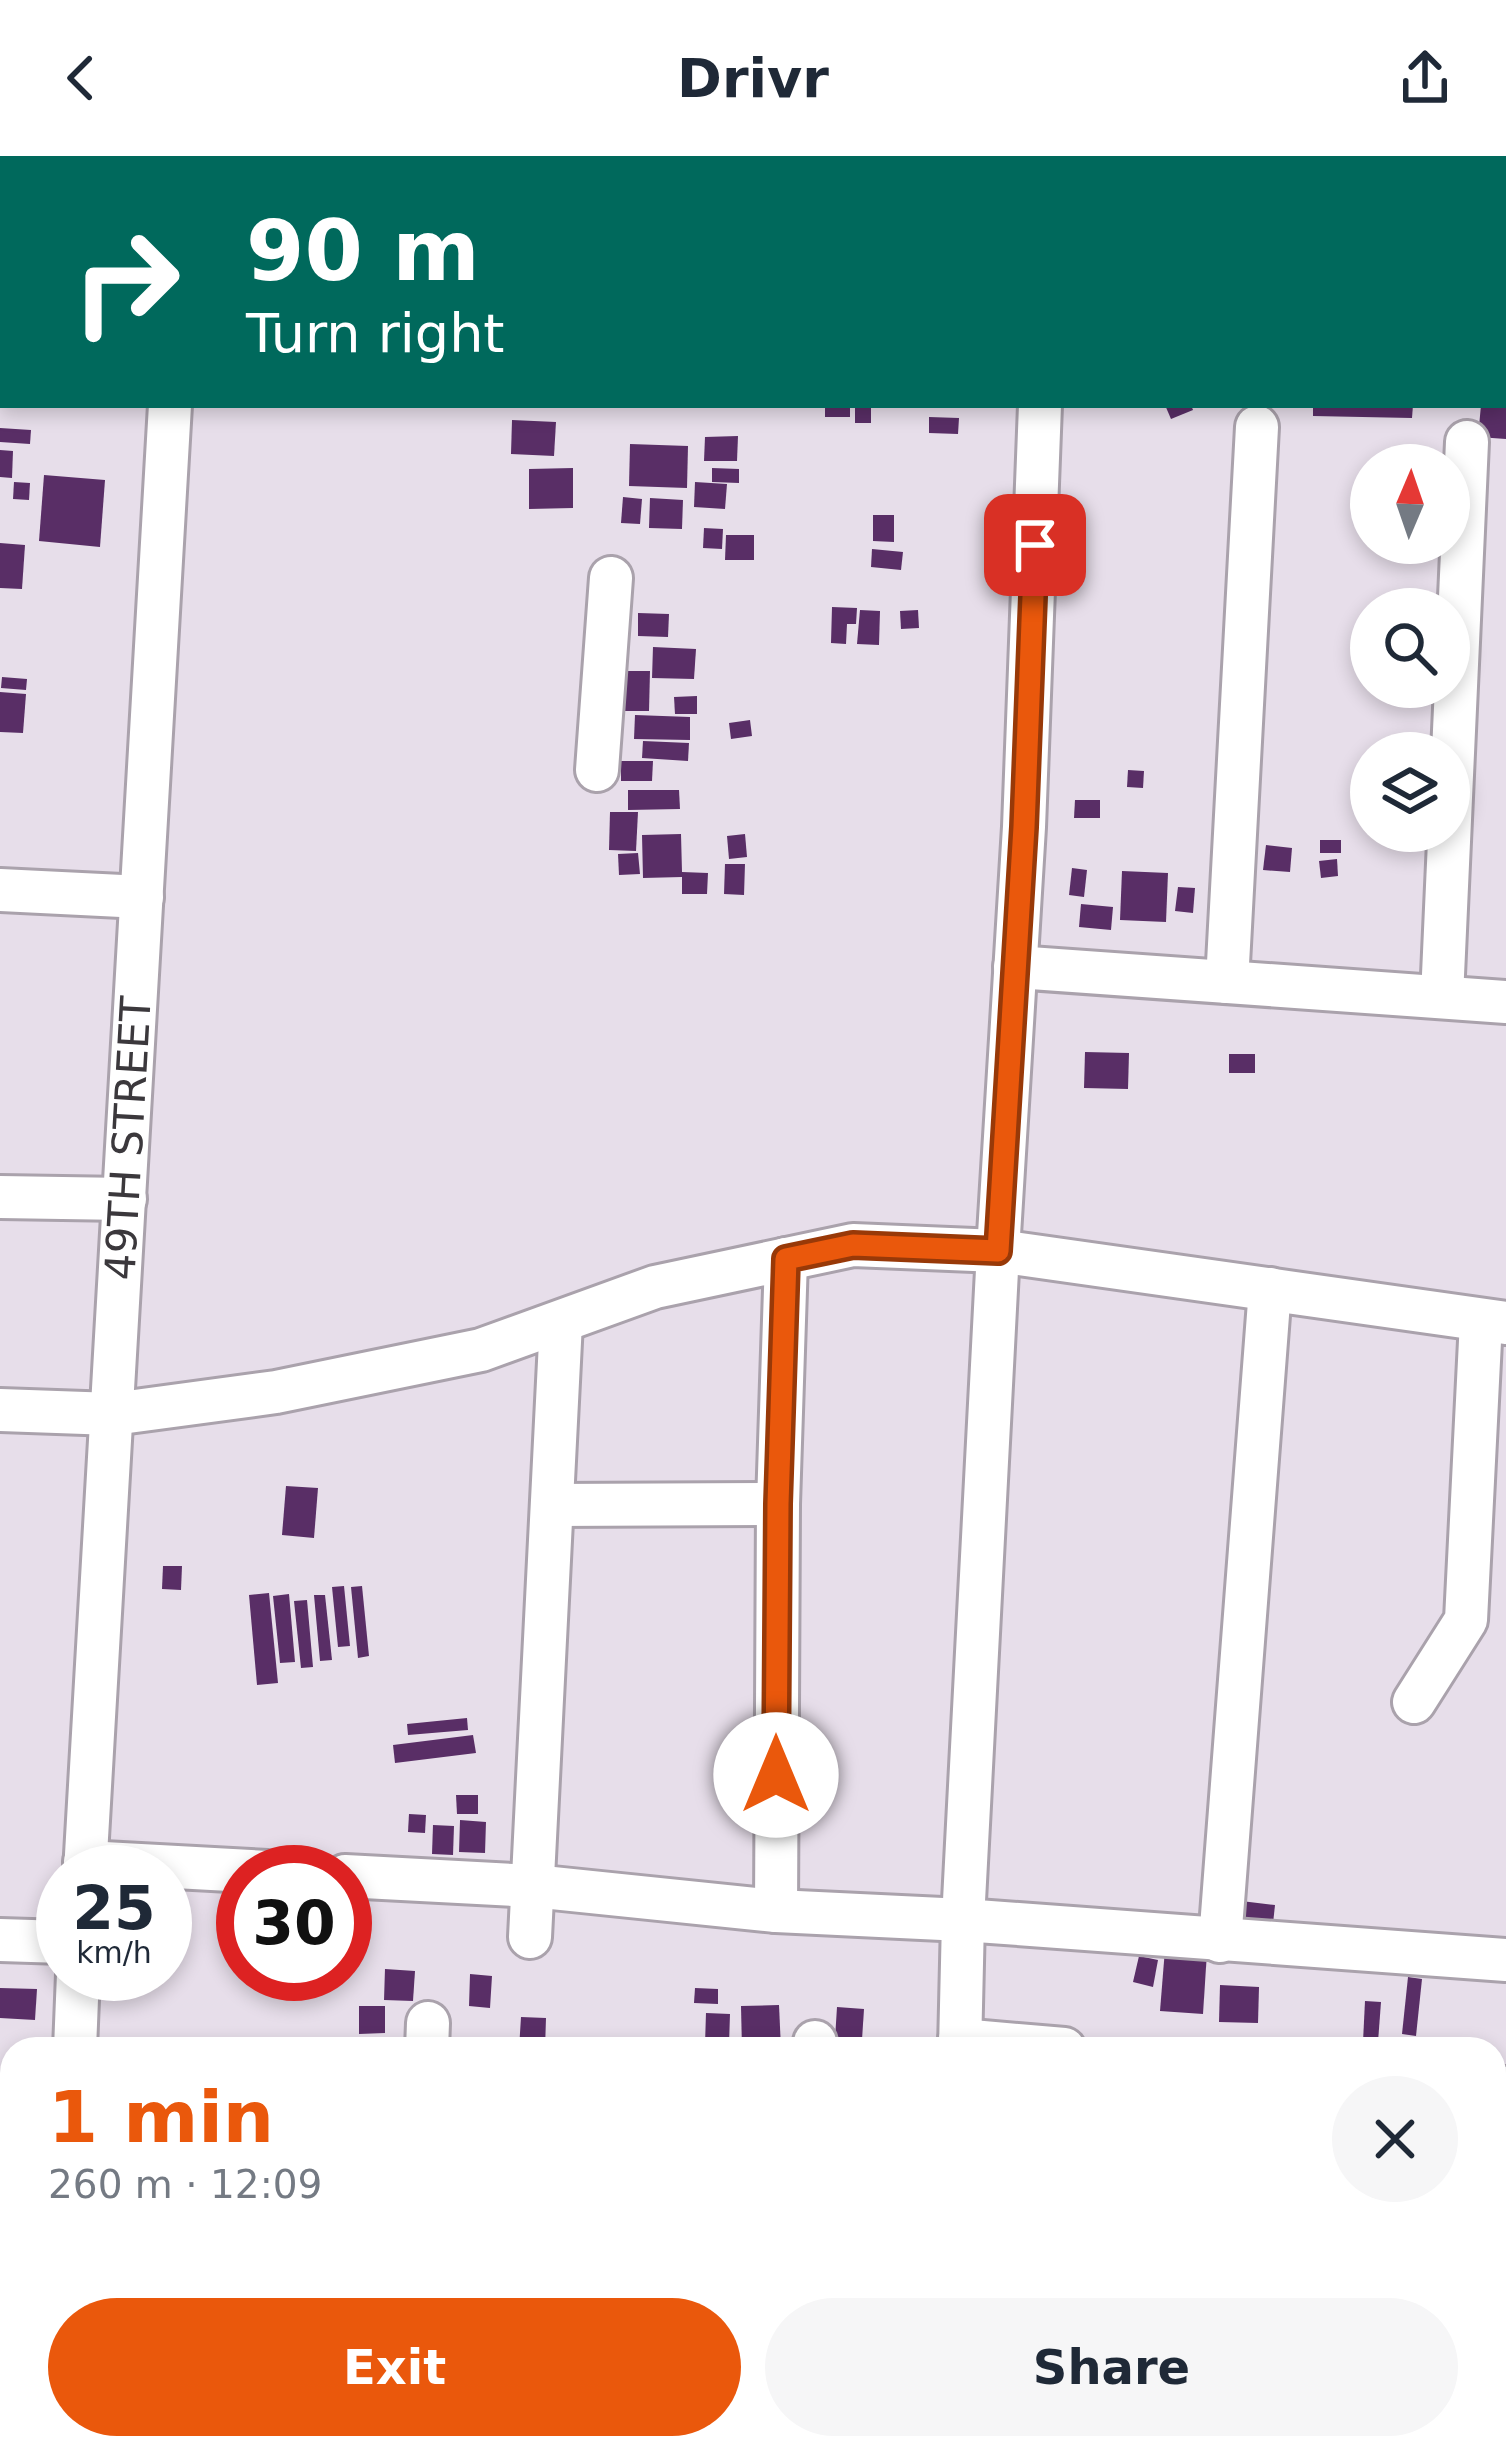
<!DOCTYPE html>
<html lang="en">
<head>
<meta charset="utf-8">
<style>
  body { margin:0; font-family:"DejaVu Sans",sans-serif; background:#f6f6f7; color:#1f2937; height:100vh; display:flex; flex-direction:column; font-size:45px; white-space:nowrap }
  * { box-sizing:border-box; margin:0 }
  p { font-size:39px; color:#747a83 }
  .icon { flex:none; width:66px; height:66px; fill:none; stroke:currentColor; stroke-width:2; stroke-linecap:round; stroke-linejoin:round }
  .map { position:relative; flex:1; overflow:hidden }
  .details { position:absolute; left:0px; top:1881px; width:1506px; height:423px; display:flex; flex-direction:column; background:#fff; border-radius:36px 36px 0 0; box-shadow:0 6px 18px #0003 }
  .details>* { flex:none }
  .banner { position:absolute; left:0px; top:0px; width:1506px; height:252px; box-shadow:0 6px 18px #0003; background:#00695c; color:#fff; overflow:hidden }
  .needle { width:78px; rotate:2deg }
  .fabs { position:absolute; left:1350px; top:288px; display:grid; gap:24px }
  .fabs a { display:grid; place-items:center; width:120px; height:120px; border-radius:50%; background:#fff; box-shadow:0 6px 18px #0003; font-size:60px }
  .speed { position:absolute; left:36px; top:1689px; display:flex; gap:24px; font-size:60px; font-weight:700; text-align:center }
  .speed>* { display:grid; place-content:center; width:156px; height:156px; border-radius:50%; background:#fff; box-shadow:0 6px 18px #0003; line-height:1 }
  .speed small { font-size:30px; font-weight:400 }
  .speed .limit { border:18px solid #d22; background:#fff; color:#111 }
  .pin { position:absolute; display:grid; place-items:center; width:102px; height:102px; color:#fff; margin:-51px; border-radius:24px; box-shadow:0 6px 18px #0006 }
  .me { position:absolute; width:132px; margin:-66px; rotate:0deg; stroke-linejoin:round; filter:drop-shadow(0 0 9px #0008) }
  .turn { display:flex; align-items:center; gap:42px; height:252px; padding:0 48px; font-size:54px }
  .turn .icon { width:156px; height:156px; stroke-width:2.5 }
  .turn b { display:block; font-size:84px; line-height:102px }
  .round { display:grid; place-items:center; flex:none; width:126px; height:126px; border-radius:63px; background:#f6f6f7 }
  .summary { display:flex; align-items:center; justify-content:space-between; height:204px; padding:0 48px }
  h1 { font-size:72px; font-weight:700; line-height:90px; color:#ea580c }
  .cta { display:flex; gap:24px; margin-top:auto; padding:24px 48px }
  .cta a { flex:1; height:138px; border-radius:72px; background:#ea580c; color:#fff; font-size:48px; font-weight:700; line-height:138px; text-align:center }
  .cta a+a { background:#f6f6f7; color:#1f2937 }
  header { display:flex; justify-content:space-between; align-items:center; height:156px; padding:0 48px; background:#fff; font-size:54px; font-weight:700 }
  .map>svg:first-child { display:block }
  .building { fill:#592e66 }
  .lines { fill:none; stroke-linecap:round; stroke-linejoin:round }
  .minor-casing { stroke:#aaa2ac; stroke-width:48 }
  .minor { stroke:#fff; stroke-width:42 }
  .route-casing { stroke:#983908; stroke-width:30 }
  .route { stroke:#ea580c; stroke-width:21 }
  .labels { text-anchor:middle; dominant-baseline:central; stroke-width:12; stroke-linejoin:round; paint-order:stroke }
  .street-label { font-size:42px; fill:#3b383c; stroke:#e7deea }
</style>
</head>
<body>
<header><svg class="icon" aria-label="back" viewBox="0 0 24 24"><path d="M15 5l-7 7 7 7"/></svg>Drivr<svg class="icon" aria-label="share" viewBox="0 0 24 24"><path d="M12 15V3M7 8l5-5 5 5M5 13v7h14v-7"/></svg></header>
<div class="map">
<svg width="1506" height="2302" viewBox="0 0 1506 2302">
  <rect width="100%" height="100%" fill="#e7deea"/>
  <g class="building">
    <rect x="825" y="249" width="25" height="12"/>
    <rect x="855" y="249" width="16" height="18"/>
    <path d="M1165,249H1191L1193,254L1171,263Z"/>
    <path d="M1313,249H1413L1412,262L1313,260Z"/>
    <path d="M1481,249H1506V283L1478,281Z"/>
    <path d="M929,261L959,262L958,278L929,277Z"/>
    <path d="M512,264L556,266L554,300L511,298Z"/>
    <path d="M0,272L31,274L30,288L0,286Z"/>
    <path d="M738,280L737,305H704L705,281Z"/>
    <path d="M630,288L688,290L687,332L629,330Z"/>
    <path d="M0,294L13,295L12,322L0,321Z"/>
    <path d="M573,312V352L529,353V313Z"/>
    <path d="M712,312L739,313V327L712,326Z"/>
    <path d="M44,319L105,324L100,391L39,385Z"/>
    <path d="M14,326L30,327L29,344L13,343Z"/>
    <path d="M695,326L727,328L725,353L694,351Z"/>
    <path d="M623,341L642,343L640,368L621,367Z"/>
    <path d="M650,342L683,344L682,373L649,372Z"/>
    <path d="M873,359H894V386L873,385Z"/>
    <path d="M704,372L723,373L722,393L703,392Z"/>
    <path d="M726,379H754V404H725Z"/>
    <path d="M0,387L25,389L22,433L0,432Z"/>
    <path d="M872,393L903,396L901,414L871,411Z"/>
    <path d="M832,451L857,452L856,468H847L846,488L831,487Z"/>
    <path d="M860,454L880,455L879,489L857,488Z"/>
    <path d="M918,454L919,472L901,473L900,455Z"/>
    <path d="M638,457L669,458L668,481L638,480Z"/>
    <path d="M653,491L696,493L694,523L652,522Z"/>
    <path d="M624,515H650L649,555H623Z"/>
    <path d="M2,521L27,523L26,534L1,532Z"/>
    <path d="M0,536L26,538L23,577L0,576Z"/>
    <path d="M697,540V558H675L674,541Z"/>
    <path d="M635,559L690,561V584L634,583Z"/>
    <path d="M750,564L752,580L731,583L729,567Z"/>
    <path d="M643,585L689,587L688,605L642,602Z"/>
    <path d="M621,605H653L652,625H621Z"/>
    <path d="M1128,614L1144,615L1143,632L1127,631Z"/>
    <path d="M628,634H679L680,653L628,654Z"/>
    <path d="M1075,644H1100V662H1074Z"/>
    <path d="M610,656H638L636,695L609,694Z"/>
    <path d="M681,678L682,716L708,717L707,738H682V721L643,722L642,679Z"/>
    <path d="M745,678L747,701L729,703L727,680Z"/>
    <rect x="1320" y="684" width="21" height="13"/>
    <path d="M1266,689L1292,692L1290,716L1263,714Z"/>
    <path d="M638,697L640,718L619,719L618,698Z"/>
    <path d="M1337,703L1338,720L1321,722L1319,705Z"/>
    <path d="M725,708H745L744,739L724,738Z"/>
    <path d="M1072,712L1087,714L1084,741L1069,739Z"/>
    <path d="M1122,715L1168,717L1166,766L1120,764Z"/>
    <path d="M1178,731L1195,732L1193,757L1175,755Z"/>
    <path d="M1081,748L1113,751L1111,774L1079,771Z"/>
    <path d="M1085,896L1129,897L1128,933L1084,932Z"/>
    <rect x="1229" y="898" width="26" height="19"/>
    <path d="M286,1330L318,1332L314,1382L282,1379Z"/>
    <path d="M163,1410H182L181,1434L162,1433Z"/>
    <path d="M344,1430L350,1490L338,1491L332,1431Z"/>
    <path d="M362,1430L369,1500L358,1502L351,1431Z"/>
    <path d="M269,1437L278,1527L257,1529L249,1439Z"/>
    <path d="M289,1438L295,1506L280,1507L273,1440Z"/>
    <path d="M314,1439H325L332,1504L320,1505Z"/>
    <path d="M307,1444L313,1511L301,1512L294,1445Z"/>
    <path d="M467,1562L468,1574L408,1579L407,1568Z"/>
    <path d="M473,1579L476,1597L395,1607L393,1589Z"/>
    <path d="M456,1639H478V1658H457Z"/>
    <path d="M409,1658L426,1659L425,1677L408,1676Z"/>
    <path d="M460,1664L486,1666L485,1697L459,1696Z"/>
    <path d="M433,1669L454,1670L453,1699L432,1698Z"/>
    <path d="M1233,1744L1275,1749L1272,1777L1231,1773Z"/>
    <path d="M1165,1793L1207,1796L1203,1858L1160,1855Z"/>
    <path d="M1139,1800L1158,1804L1153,1831L1133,1826Z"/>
    <path d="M385,1813L415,1815L413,1845L384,1844Z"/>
    <path d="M470,1818L492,1820L490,1852L469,1850Z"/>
    <path d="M1408,1821L1422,1823L1416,1880L1402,1878Z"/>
    <path d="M1220,1829L1259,1831L1258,1867L1219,1866Z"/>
    <path d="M0,1832L37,1833L35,1864L0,1862Z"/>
    <path d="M695,1832L718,1833V1848L694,1847Z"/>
    <path d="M1365,1845L1381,1846L1378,1886H1363Z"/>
    <path d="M779,1849L781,1893H742L741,1850Z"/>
    <path d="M359,1850H385V1877L359,1878Z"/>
    <path d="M837,1851L864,1853L862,1884L835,1883Z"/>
    <path d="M706,1857L730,1858L729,1889L705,1888Z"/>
    <path d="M521,1861L546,1862L545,1893H519Z"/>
    <path d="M330,2292H464L463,2302H330Z"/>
    <path d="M484,2292H515L514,2302H483Z"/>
    <rect x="543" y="2292" width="52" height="10"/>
    <path d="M623,2292L652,2294V2302H622Z"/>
  </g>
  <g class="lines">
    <g class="minor-casing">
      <g id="minor">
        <path d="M184,3V0"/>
        <path d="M1050,3V0"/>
        <path d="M1293,3V0"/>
        <path d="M597,614L611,422"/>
        <path d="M0,734L142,741"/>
        <path d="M1015,811L1506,846"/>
        <path d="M1227,826L1257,271"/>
        <path d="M1442,841L1467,286"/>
        <path d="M0,1041L125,1043"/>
        <path d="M0,1254L113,1258L276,1236L481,1194L655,1131L853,1089L998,1095L1506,1167"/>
        <path d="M552,1349L778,1348"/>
        <path d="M1414,1546L1466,1464L1481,1165"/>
        <path d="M85,1706L267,1716"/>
        <path id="s1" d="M85,1716L170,249"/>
        <path d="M345,1720L533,1730L776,1755L963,1764L1506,1804"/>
        <path d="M776,1755L778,1348L786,1103"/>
        <path d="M530,1781L561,1166"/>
        <path d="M0,1784L63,1786"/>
        <path d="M1220,1785L1270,1133"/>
        <path d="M960,1884L1064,1893"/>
        <path d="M75,1893L78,1818"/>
        <path d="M427,1893L428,1867"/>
        <path d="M815,1893V1886"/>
        <path d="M960,1893L963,1764L998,1095L1024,671L1040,249"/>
        <path d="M1494,1931L1506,1932"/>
        <path d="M0,2123L12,2121"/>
        <path d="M1494,2147L1506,2148"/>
        <path d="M0,2247L12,2245"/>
        <path d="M940,2300L957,2302"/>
        <path d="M56,2302V2292"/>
        <path d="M315,2302V2292"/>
        <path d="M469,2302V2292"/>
        <path d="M1315,2302L1316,2292"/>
      </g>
    </g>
    <use href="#minor" class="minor"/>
  </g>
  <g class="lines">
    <g class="route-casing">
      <path id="route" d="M776,1619L778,1348L786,1103L853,1089L998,1095L1024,671L1035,389"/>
    </g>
    <use href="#route" class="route"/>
  </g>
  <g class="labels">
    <g class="street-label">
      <text stroke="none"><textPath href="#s1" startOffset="735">49TH STREET</textPath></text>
    </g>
  </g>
</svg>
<div class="fabs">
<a><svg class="needle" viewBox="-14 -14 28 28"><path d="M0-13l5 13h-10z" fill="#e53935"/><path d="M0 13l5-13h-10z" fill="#747a83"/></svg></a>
<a><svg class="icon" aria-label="search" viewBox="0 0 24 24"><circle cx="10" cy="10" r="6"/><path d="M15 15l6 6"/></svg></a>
<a><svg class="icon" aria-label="layers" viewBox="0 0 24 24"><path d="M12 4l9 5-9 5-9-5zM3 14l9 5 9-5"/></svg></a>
</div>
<div class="speed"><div>25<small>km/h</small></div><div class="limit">30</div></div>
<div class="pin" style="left:1035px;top:389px;background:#d93025"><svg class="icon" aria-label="arrive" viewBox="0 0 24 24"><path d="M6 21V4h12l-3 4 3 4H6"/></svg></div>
<svg class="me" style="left:776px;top:1619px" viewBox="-20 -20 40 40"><circle r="19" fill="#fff"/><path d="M0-13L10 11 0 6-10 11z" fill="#ea580c"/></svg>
<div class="banner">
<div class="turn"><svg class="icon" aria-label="right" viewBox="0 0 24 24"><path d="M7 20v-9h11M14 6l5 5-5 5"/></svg><div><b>90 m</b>Turn right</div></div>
</div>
<section class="details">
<div class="summary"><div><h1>1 min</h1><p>260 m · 12:09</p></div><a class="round"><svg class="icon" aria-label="close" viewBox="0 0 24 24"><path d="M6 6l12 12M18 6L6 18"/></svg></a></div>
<div class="cta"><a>Exit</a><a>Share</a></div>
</section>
</div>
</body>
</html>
